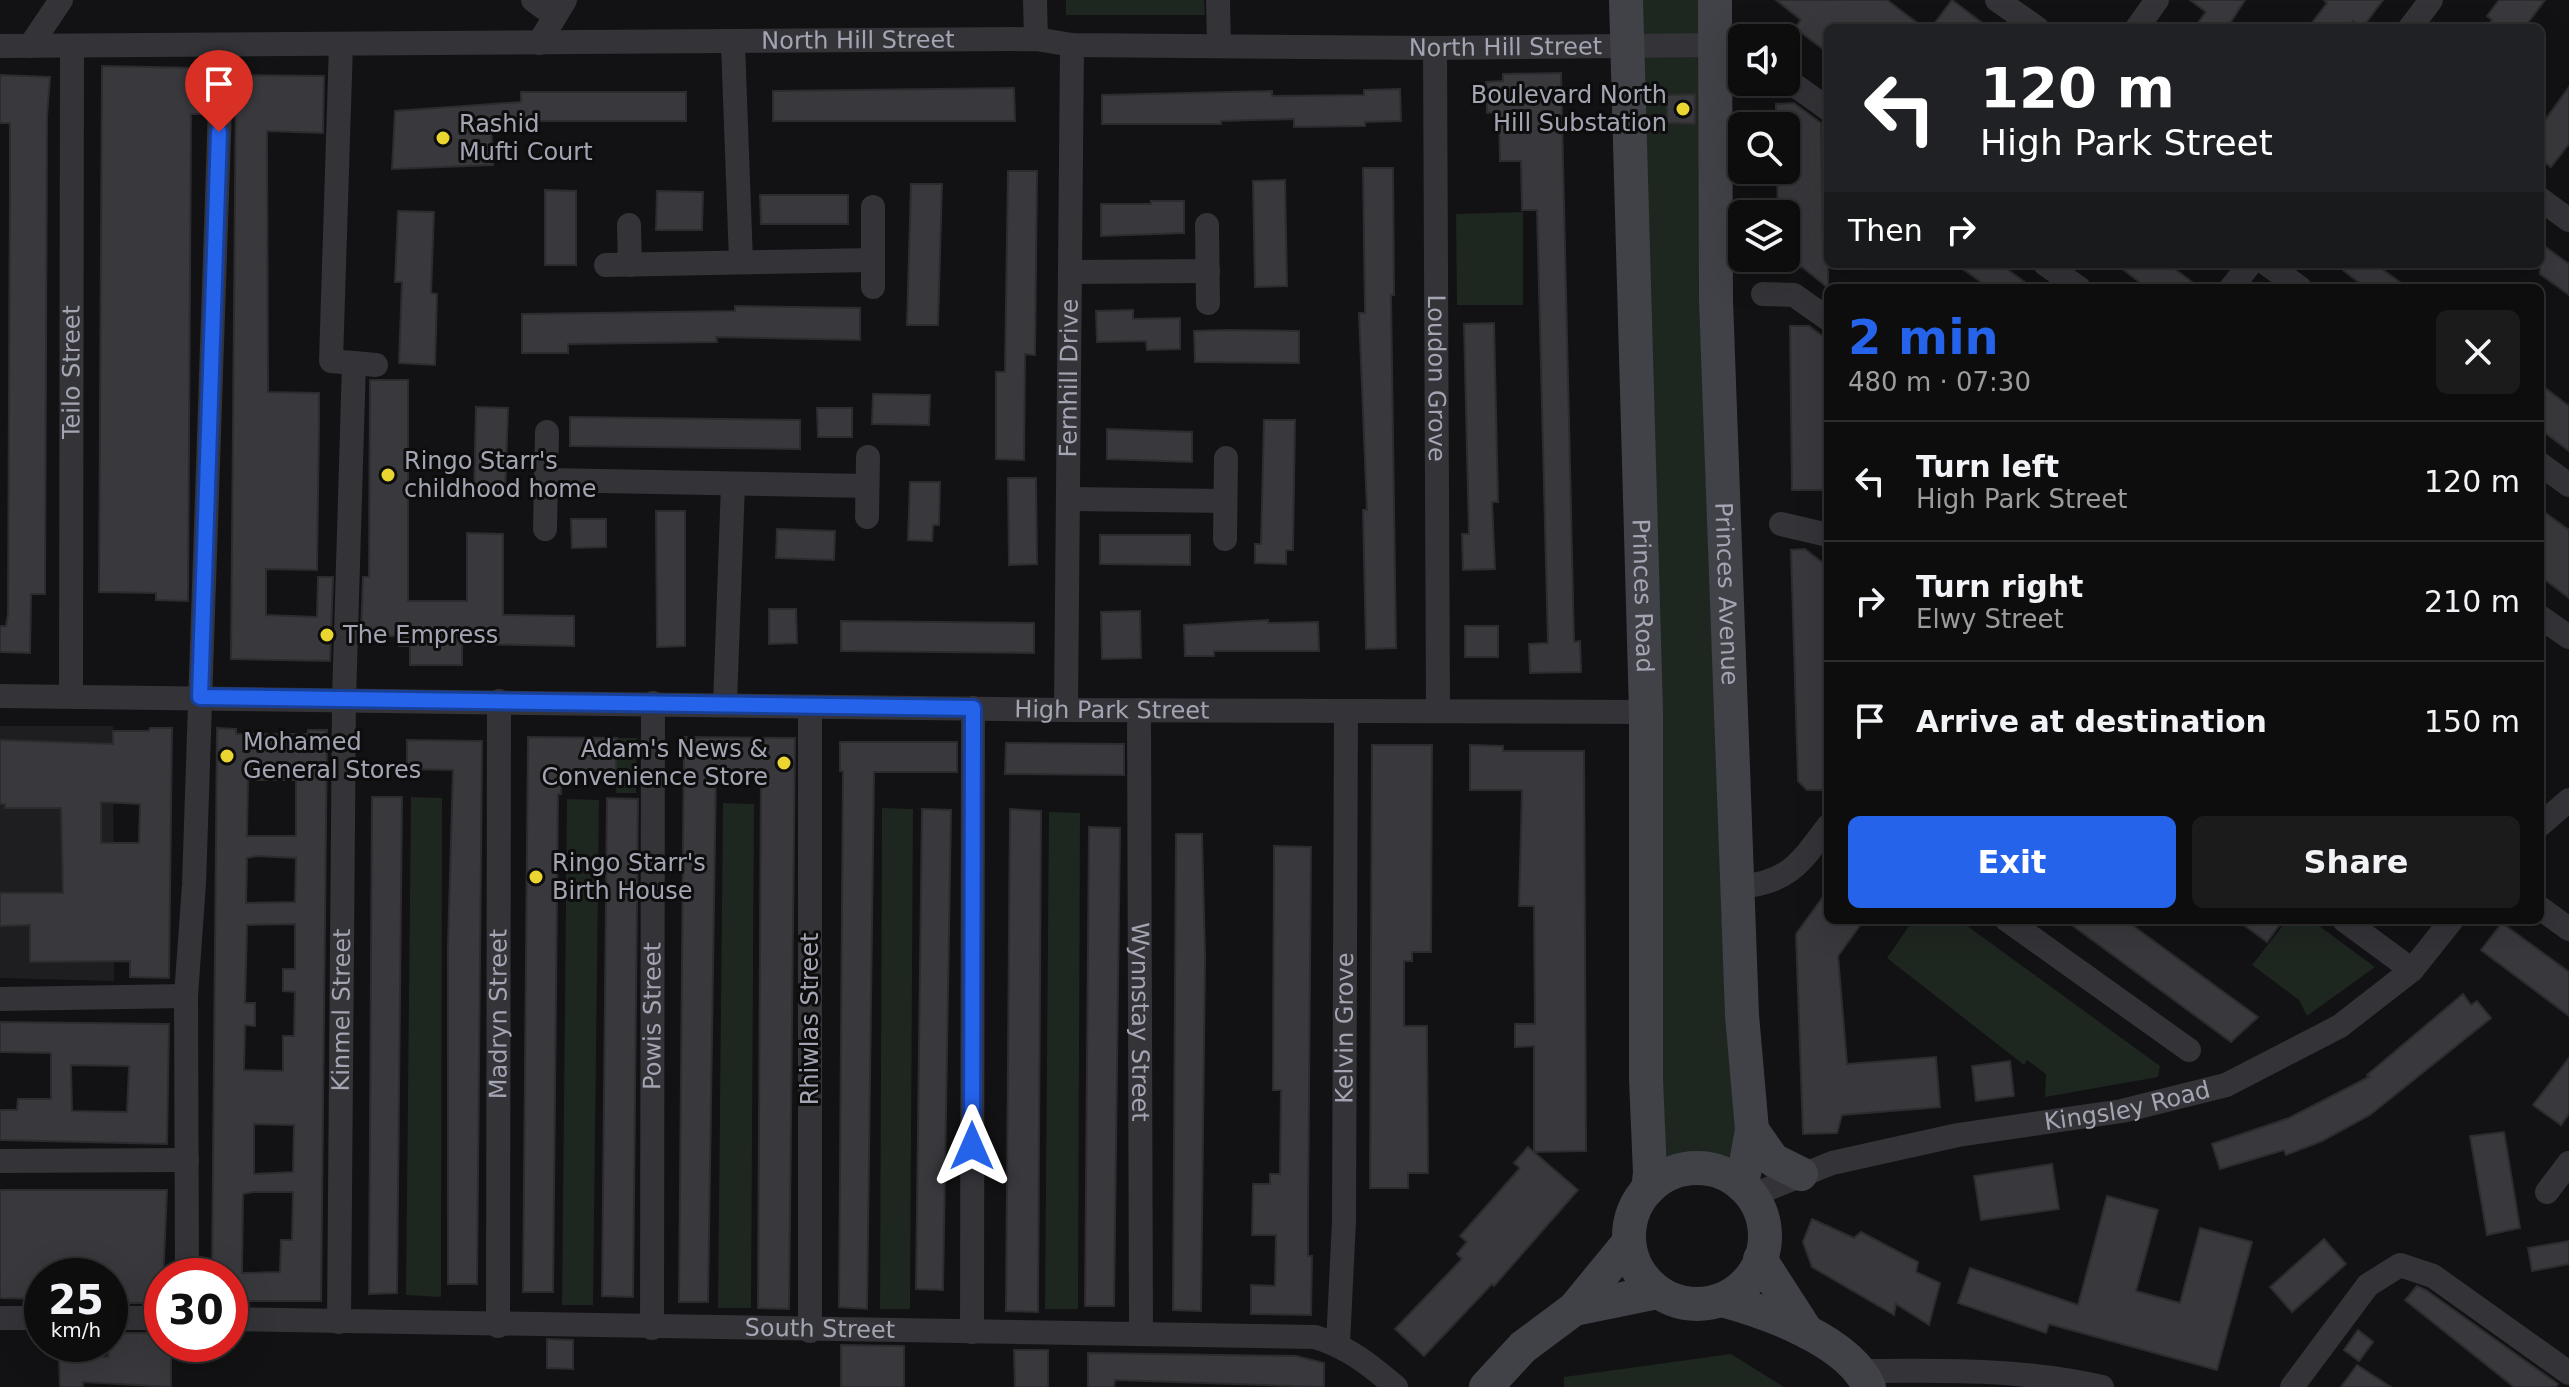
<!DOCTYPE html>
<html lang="en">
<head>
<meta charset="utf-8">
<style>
  body { margin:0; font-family:"DejaVu Sans",sans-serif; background:#1c1b1c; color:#f1f3f6; height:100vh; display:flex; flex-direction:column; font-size:30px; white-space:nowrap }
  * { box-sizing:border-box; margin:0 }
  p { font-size:26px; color:#9b9c9e }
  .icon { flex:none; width:44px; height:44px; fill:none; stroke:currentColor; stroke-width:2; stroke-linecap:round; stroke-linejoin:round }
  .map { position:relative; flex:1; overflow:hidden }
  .side { position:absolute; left:1824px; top:284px; width:720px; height:640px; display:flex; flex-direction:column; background:#0e0d0e; border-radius:12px; box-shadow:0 8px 32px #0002,0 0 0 2px #2e2d2e }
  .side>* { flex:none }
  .guide { position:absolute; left:1824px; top:24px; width:720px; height:244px; border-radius:12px; box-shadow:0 8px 32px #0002,0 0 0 2px #2e2d2e; background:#202124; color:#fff; overflow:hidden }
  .fabs { position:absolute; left:1728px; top:24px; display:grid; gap:16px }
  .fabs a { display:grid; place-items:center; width:72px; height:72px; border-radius:12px; background:#0e0d0e; box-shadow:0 8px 32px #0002,0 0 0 2px #2e2d2e; font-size:40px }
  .speed { position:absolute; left:24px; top:1258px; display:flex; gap:16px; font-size:40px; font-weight:700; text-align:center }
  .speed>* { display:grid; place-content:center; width:104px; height:104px; border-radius:50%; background:#0e0d0e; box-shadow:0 8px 32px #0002,0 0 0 2px #2e2d2e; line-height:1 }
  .speed small { font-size:20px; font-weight:400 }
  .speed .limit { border:12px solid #d22; background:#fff; color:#111 }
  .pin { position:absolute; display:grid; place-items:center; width:68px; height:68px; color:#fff; margin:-82px -34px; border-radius:50% 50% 50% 0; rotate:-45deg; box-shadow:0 0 8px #0007 }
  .pin .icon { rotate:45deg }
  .me { position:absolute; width:88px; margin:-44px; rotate:0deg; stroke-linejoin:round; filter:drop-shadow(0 0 6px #0008) }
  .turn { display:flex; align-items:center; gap:28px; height:168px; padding:0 24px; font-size:36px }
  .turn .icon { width:104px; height:104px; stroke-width:2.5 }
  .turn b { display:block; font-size:56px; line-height:68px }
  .then { display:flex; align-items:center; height:76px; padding:0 24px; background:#0003; gap:16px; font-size:30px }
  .round { display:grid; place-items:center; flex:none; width:84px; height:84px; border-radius:12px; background:#1c1b1c }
  .headline { display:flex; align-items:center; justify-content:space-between; height:136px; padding:0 24px }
  h1 { font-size:48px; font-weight:700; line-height:60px; color:#2563eb }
  .button { display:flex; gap:16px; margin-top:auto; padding:16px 24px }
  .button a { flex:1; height:92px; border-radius:12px; background:#2563eb; color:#fff; font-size:32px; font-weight:700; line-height:92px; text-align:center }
  .button a+a { background:#1c1b1c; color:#f1f3f6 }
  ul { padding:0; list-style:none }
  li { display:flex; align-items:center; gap:24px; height:120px; padding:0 24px; border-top:2px solid #2e2d2e }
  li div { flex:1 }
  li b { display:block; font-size:30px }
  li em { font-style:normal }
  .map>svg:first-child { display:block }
  .built { fill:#1e1e20 }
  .green { fill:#1e2620 }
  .building { fill:#39393d; stroke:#2c2c2f; stroke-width:2; fill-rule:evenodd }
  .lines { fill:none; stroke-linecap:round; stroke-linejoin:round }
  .street { stroke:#333338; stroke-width:24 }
  .secondary { stroke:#414148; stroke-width:34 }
  .route-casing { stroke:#184099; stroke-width:20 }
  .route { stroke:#2563eb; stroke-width:14 }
  .poi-dot { fill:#ebd531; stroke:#0d0d0e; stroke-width:3 }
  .labels { text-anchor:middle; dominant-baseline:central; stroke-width:6; stroke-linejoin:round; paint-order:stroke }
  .street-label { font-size:24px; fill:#a3a5b3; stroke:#0d0d0e }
  .poi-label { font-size:24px; fill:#a3a5b3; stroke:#0d0d0e; text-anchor:start }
</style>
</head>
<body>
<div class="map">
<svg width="2569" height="1387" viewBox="0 0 2569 1387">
  <rect width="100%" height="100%" fill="#121113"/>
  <path class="built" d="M0,726H113L114,981L0,978Z"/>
  <g class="green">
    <path d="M1066,0H1204L1205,15H1066Z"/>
    <path d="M1626,0H1715L1742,1185C1716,1168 1696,1167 1666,1175Z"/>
    <path d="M1523,212V305H1457L1456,214Z"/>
    <path d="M617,738H637L636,793H616Z"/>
    <path d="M411,797L442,798L441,1297L406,1295Z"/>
    <path d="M567,799L599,800L593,1305H562Z"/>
    <path d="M723,803L754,804L751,1308H718Z"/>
    <path d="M882,808L913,809L910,1309H880Z"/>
    <path d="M1049,812L1080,813L1078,1309H1045Z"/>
    <path d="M1913,920H1959L2160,1066L2158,1077L2045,1097L2046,1074L2027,1060L2024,1065L1887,958Z"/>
    <path d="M2287,920H2311L2375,967L2307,1016L2299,1000L2252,965Z"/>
    <path d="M1731,1354L1784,1387H1564V1377Z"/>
  </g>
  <g class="building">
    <path d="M1776,0H1887L1924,28H1828V53L1795,28L1801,20Z"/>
    <path d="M1952,0L1989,28H1931Z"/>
    <path d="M2190,0H2245L2227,28H2194L2206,12Z"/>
    <path d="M2324,0H2383L2362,28L2353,21L2348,28H2308L2327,3Z"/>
    <path d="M2499,0H2545L2524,28H2486L2492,20L2487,16Z"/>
    <path d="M102,66L199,68V74H206L205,114H191L188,601L156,600V593L99,592Z"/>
    <path d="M1561,73L1574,642L1580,641L1581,672L1530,673L1529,644L1548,643L1537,210H1522L1521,161H1500L1499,112L1487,113L1486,82L1503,81V74Z"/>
    <path d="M0,75L50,77L47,117L45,594H31L30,653L0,652V626H6L8,614L10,176V123H0Z"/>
    <path d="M236,75L324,76L323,133L267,131L268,392L319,393V422L317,570L266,569V615L317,617L318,577H333L330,661L231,659Z"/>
    <path d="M2569,87V144L2551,167L2540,159V127Z"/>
    <path d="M1014,88L1015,121H773V91Z"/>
    <path d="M1400,89L1401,121L1365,122V126L1294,127V119L1221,121V124H1102V95L1272,91V96L1364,95V90Z"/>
    <path d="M521,92H686V121H491L493,165L392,169L395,111L521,102Z"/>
    <path d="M1695,94V124L1667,123V95Z"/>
    <path d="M1794,103L1821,123L1823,254H1828V288L1802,267L1786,268V214H1778L1777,170H1786V126H1776V104Z"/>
    <path d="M1363,168H1393L1394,295H1391L1396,648L1366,649L1363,510H1367L1359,313H1365Z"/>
    <path d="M1008,171H1037L1035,355L1025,354L1024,460L996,459V372H1005Z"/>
    <path d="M1285,180L1287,286L1255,287L1253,181Z"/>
    <path d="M911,184H942L938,325H907Z"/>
    <path d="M545,190L576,191V265H545Z"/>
    <path d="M657,191L703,192L702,230H656Z"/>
    <path d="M760,195H848V224H761Z"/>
    <path d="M1151,201H1184V233L1101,236V204H1151Z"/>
    <path d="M398,211L434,212L431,293L437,294L435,365L399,363L402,282H395Z"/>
    <path d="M2540,243L2569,264V295L2540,274Z"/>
    <path d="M1956,264H2000L2033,288H1989Z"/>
    <path d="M2116,264H2168L2200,288H2147Z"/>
    <path d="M2335,264H2375L2408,288H2366Z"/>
    <path d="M735,306L860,308V340L716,337L717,342L568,344V353H522V314L735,311Z"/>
    <path d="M1133,310V319L1180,318V349L1147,350L1146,341L1097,342L1096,311Z"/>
    <path d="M1494,323L1498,502H1492L1495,569L1463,570L1462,534H1469L1464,324Z"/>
    <path d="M1790,326H1809L1828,340V490H1792Z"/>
    <path d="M1227,330L1299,331V363L1195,362L1194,331Z"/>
    <path d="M370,380H408V601H467V533L503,534V615L574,616V646L462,644V665H410V646H399V636H361L363,577H369Z"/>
    <path d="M2540,384L2569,406V451L2540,429Z"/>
    <path d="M873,394L930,395L929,425L872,424Z"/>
    <path d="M476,407L508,408L505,494H474Z"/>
    <path d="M817,408H852V437H818Z"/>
    <path d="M570,417L800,420V449L570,446Z"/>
    <path d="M1264,420H1295L1293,550H1286V564L1255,563V544H1261Z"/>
    <path d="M1107,429L1192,432V462L1107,459Z"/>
    <path d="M1008,478H1036L1037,564L1009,565Z"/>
    <path d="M910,482H940L939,525H933L932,541L908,540Z"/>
    <path d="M2540,509L2569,530V598L2540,576Z"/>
    <path d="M656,511H685V646L657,647Z"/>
    <path d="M571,519H606V547L572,548Z"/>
    <path d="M777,529L835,531L834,560L776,558Z"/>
    <path d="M1100,535H1190V565L1100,564Z"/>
    <path d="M1805,549L1828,567V790H1807L1798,781L1791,550Z"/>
    <path d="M769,609H796L797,643L769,644Z"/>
    <path d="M1140,611L1141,658L1102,659L1101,612Z"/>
    <path d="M1268,620V623L1318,622L1319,651H1214V656H1185L1184,625Z"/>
    <path d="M841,621L1034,623V653L841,651Z"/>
    <rect x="1465" y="626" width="33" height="31"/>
    <path d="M150,728H172L169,978L130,977V961L30,962V925L0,926V893H63L61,808H5V804H0V740L113,744V731H149ZM101,802L140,804L139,843H101Z"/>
    <path d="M217,728L236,729V734H308V730H327L321,1301H230V1276H212ZM248,780H296V836H247ZM257,856L296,858L295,902L246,903L247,858ZM295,924V969H283V991L295,992L294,1036H283V1071L244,1070L245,1025L255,1026V1003H245L247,925ZM254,1124L294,1125L293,1172L254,1174ZM253,1192H293L292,1240H281L280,1272L242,1273L243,1194Z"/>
    <path d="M528,737L617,738L616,770H561V794H558L553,1292H523Z"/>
    <path d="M684,737L795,738L789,1309L758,1308L761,770H716L708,1302H679Z"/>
    <path d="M407,740L482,741L477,1284H448V945L453,770L407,769Z"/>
    <path d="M840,742H957V772H874L867,1309L839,1307L843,771H840Z"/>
    <path d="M1006,743L1124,744V775L1005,774Z"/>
    <path d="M1372,745H1432L1431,952H1412V961H1404V1026H1427L1428,1173H1408V1188H1370Z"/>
    <path d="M1470,745L1503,746V751H1584L1586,1151L1534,1152V1046L1515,1047V1024H1535L1534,906H1519L1522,790H1470Z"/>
    <path d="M372,797H402L397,1293L369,1294Z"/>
    <path d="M607,798L638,799L633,1297L602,1296Z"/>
    <path d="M922,809L951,810L943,1290L916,1289Z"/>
    <path d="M1010,809L1041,811L1038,1312L1006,1311Z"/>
    <path d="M1089,827L1120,828L1114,1306H1085Z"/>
    <path d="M1176,834H1202L1205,956L1201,1311L1173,1310Z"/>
    <path d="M1274,846L1311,847L1308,1216V1256H1312L1311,1315L1251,1314V1285L1275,1286L1276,1235H1252L1253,1184H1270V1174H1280L1281,1090H1273Z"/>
    <path d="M1828,890V920H1864L1838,956L1847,1064L1936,1057L1940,1107L1842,1115L1837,1133L1803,1134L1796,934Z"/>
    <path d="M2065,920H2125L2258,1017L2231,1042Z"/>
    <path d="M2237,920H2283L2267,942Z"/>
    <path d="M2502,923L2569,972V1016L2481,950Z"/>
    <path d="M2463,994L2471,1005L2477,1001L2491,1018L2370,1115L2322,1141L2286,1155L2284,1150L2220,1169L2212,1144L2289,1118L2369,1077L2367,1075Z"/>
    <path d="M0,1022L169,1024L167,1144L0,1140V1110H17L18,1099H51V1053L0,1052ZM71,1065L129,1066L127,1112L72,1111Z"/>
    <path d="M2569,1058V1114L2561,1125L2533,1105Z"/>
    <path d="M2010,1061L2014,1096L1976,1101L1972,1066Z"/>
    <path d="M2504,1132L2520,1228L2487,1235L2470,1136Z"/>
    <path d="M1528,1147L1578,1190L1494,1286L1492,1284L1424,1356L1395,1329L1462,1259L1457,1254L1467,1242L1460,1236L1520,1168L1514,1163Z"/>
    <path d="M2052,1164L2059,1209L1981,1220L1974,1176Z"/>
    <path d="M0,1190H167L162,1303H110V1276H42V1299L0,1298Z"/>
    <path d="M2107,1196L2158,1210L2136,1291L2180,1303L2200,1228L2252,1242L2217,1370L2049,1324L2046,1333L1958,1303L1970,1268L2078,1305Z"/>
    <path d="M1812,1219L1854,1238L1861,1232L1918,1262L1916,1272L1940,1283L1929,1325L1896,1304L1894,1315L1812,1267L1803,1242Z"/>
    <path d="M2324,1239L2346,1264L2292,1312L2270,1287Z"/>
    <path d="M2569,1241V1264L2532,1271L2528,1248Z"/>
    <path d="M2417,1286L2426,1290L2558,1384L2556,1387H2514L2405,1300Z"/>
    <path d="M2358,1330L2373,1342L2359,1361L2344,1350Z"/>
    <path d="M110,1333H162V1344H171V1387L83,1382V1387H60L59,1358L108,1357Z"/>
    <path d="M547,1339L573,1340V1369L547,1368Z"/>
    <path d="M841,1345L904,1346V1387H841Z"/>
    <path d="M1014,1350H1048V1387H1015Z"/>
    <path d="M1088,1353L1296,1356L1324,1363V1387L1115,1380L1114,1387H1088Z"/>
    <path d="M2357,1365L2391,1387H2341Z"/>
  </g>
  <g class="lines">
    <g class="street">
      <path d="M533,0L555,16"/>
      <path d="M1035,0L1036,39"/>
      <path d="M1218,0L1219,46"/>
      <path d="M1997,0L2037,28"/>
      <path d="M2137,28L2157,0"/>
      <path d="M2410,28L2431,0"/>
      <path d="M539,43L565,0"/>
      <path d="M341,44L331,361L376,365"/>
      <path d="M733,44L741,261"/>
      <path id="s1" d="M0,46L1036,39L1072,45L1435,48L1716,45"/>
      <path d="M30,46L61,0"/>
      <path id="s2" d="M1435,48L1438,709"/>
      <path d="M1786,79L1828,109"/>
      <path d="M2540,199L2569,220"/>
      <path d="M873,207V287"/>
      <path d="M629,225L630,265"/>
      <path d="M1207,225L1208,303"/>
      <path d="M2045,264L2079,288"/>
      <path d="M2267,264L2300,288"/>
      <path d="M606,265L873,260"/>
      <path d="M1071,272L1208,271"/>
      <path d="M2231,288L2250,264"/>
      <path d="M1763,294L1794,295L1828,319"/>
      <path d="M2540,464L2569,485"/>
      <path d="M546,480L867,486"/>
      <path d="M1071,499L1225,501"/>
      <path d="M867,517L868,457"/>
      <path d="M1781,524L1828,535"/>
      <path d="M545,529L547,432"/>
      <path d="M1225,539L1226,458"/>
      <path d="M2540,617L2569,637"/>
      <path id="s3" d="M0,696L1066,710L1646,712"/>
      <path id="s4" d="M71,696L72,47"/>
      <path d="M725,704L733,484"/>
      <path d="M810,707V1331"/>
      <path id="s5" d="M1066,710L1072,45"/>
      <path id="s6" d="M1139,710L1141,1334"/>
      <path d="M2540,825L2569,800"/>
      <path d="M1738,887C1788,883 1800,864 1828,826"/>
      <path d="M2540,908L2569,929"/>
      <path d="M2007,920L2189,1050"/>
      <path d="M2344,920L2412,970"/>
      <path d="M0,999L186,996"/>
      <path d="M0,1161L187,1160"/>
      <path d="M2547,1192L2569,1163"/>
      <path id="s7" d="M1753,1195L1832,1163L1958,1135L2122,1111L2226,1085L2340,1026L2412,970L2452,920"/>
      <path d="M187,1276L186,996L194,884L222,46"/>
      <path d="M0,1318H42"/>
      <path d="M110,1318H162"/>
      <path id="s8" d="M230,1319L1315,1337C1348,1347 1370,1365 1396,1387"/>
      <path id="s9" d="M339,1322L344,699L354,363"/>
      <path id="s10" d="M498,1326L499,701"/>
      <path id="s11" d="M652,1328L653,703"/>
      <path d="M972,1332L973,708"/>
      <path id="s12" d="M1338,1344L1344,1221L1346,711"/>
      <path d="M1862,1371C1942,1370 2024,1369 2102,1387"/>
      <path d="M2292,1387L2368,1285L2400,1265L2433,1276L2569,1373"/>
    </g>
    <g class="secondary">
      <path id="s13" d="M1626,0L1646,712V1079L1650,1173L1648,1189"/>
      <path id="s14" d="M1715,0L1716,300L1742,1015L1752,1130L1742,1185"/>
      <path d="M1752,1130L1773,1160L1801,1174"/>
      <circle cx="1697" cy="1236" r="68"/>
      <path d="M1760,1259L1807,1332"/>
      <path d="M1722,1300C1767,1312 1849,1341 1869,1387"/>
      <path d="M1574,1309L1657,1292"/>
      <path d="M1486,1387L1523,1347L1574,1309L1629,1242"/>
    </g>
  </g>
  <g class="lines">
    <g class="route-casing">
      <path id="route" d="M219,132L200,697L973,708L972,1146"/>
    </g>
    <use href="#route" class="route"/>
  </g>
  <g class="poi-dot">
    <circle cx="1683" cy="109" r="8"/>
    <circle cx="443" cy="138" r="8"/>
    <circle cx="388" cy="475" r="8"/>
    <circle cx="327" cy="635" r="8"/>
    <circle cx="227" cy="756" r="8"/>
    <circle cx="784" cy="763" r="8"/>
    <circle cx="536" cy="877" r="8"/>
  </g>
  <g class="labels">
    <g class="street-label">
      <text stroke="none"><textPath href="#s1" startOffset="858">North Hill Street</textPath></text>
      <text stroke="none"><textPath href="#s1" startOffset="1506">North Hill Street</textPath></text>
      <text stroke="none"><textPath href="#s4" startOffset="324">Teilo Street</textPath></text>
      <text stroke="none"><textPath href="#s5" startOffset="332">Fernhill Drive</textPath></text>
      <text stroke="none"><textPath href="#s2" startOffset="330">Loudon Grove</textPath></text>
      <text stroke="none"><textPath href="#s14" startOffset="594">Princes Avenue</textPath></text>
      <text stroke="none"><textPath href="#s13" startOffset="596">Princes Road</textPath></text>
      <text stroke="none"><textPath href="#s3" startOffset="1112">High Park Street</textPath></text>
      <text stroke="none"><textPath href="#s9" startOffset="312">Kinmel Street</textPath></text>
      <text stroke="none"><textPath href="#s10" startOffset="312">Madryn Street</textPath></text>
      <text stroke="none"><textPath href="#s11" startOffset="312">Powis Street</textPath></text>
      <text transform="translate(810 1019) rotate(-90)">Rhiwlas Street</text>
      <text stroke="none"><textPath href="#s6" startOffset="312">Wynnstay Street</textPath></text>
      <text stroke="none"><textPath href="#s12" startOffset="316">Kelvin Grove</textPath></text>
      <text stroke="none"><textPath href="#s7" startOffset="386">Kingsley Road</textPath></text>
      <text stroke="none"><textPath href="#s8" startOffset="590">South Street</textPath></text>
    </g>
    <g class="poi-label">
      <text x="1667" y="95" text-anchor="end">Boulevard North<tspan x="1667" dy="28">Hill Substation</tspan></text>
      <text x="459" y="124">Rashid<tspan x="459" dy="28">Mufti Court</tspan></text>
      <text x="404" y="461">Ringo Starr's<tspan x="404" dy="28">childhood home</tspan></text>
      <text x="343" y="635">The Empress</text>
      <text x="243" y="742">Mohamed<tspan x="243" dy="28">General Stores</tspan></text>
      <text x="768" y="749" text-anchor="end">Adam's News &amp;<tspan x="768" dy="28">Convenience Store</tspan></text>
      <text x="552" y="863">Ringo Starr's<tspan x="552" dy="28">Birth House</tspan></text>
    </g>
  </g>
</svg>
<div class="fabs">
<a><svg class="icon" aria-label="sound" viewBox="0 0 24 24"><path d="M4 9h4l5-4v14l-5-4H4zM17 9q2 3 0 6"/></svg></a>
<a><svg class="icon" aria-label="search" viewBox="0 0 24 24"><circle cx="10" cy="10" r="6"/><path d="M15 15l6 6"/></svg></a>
<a><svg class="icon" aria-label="layers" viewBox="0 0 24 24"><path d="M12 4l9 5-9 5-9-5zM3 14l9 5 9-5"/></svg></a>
</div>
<div class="speed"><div>25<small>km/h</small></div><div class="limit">30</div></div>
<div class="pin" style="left:219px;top:132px;background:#d93025"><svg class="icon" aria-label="arrive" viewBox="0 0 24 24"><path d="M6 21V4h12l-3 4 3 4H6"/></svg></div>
<svg class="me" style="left:972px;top:1146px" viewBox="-20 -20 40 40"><path d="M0-17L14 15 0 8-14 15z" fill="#2563eb" stroke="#fff" stroke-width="4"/></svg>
<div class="guide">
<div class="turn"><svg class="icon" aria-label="left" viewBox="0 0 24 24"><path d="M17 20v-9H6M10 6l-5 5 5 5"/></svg><div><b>120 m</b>High Park Street</div></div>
<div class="then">Then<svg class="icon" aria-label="right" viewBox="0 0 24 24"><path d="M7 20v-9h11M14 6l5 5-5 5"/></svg></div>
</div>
<section class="side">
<div class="headline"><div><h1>2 min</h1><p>480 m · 07:30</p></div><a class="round"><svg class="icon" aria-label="close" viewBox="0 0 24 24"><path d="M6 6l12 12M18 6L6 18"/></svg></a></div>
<ul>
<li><svg class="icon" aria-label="left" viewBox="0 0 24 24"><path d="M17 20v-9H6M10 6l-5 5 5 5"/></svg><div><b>Turn left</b><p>High Park Street</p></div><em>120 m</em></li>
<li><svg class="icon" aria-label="right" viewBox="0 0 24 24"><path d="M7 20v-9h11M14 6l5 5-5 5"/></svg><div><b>Turn right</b><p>Elwy Street</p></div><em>210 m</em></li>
<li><svg class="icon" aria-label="arrive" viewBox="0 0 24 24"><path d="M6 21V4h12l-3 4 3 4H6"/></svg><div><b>Arrive at destination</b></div><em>150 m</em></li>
</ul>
<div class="button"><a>Exit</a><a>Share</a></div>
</section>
</div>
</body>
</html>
